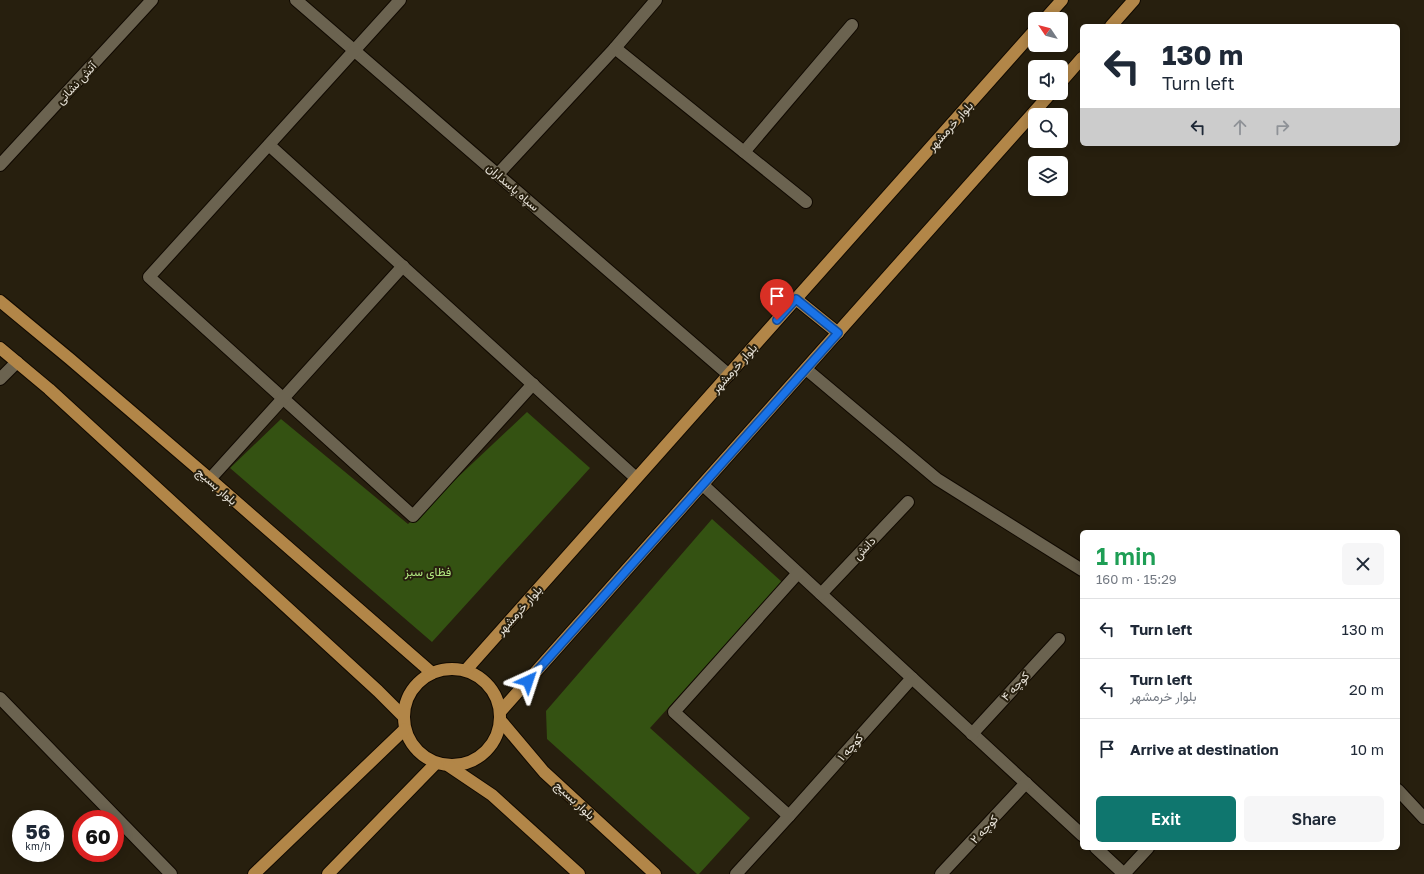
<!DOCTYPE html>
<html lang="en">
<head>
<meta charset="utf-8">
<style>
  body { margin:0; font-family:"Golos Text",Vazirmatn,sans-serif; background:#f6f6f7; color:#1f2937; height:100vh; display:flex; flex-direction:column; font-size:15px; white-space:nowrap }
  * { box-sizing:border-box; margin:0 }
  p { font-size:13px; color:#747a83 }
  .icon { flex:none; width:22px; height:22px; fill:none; stroke:currentColor; stroke-width:2; stroke-linecap:round; stroke-linejoin:round }
  .map { position:relative; flex:1; overflow:hidden }
  .drawer { position:absolute; left:1080px; top:530px; width:320px; height:320px; display:flex; flex-direction:column; background:#fff; border-radius:6px; box-shadow:0 2px 10px #0003 }
  .drawer>* { flex:none }
  .top-card { position:absolute; left:1080px; top:24px; width:320px; height:122px; border-radius:6px; box-shadow:0 2px 10px #0003; background:#fff; color:#1f2937; overflow:hidden }
  .needle { width:26px; rotate:305deg }
  .controls { position:absolute; left:1028px; top:12px; display:grid; gap:8px }
  .controls a { display:grid; place-items:center; width:40px; height:40px; border-radius:6px; background:#fff; box-shadow:0 2px 10px #0003; font-size:20px }
  .speed { position:absolute; left:12px; top:810px; display:flex; gap:8px; font-size:20px; font-weight:700; text-align:center }
  .speed>* { display:grid; place-content:center; width:52px; height:52px; border-radius:50%; background:#fff; box-shadow:0 2px 10px #0003; line-height:1 }
  .speed small { font-size:10px; font-weight:400 }
  .speed .limit { border:6px solid #d22; background:#fff; color:#111 }
  .pin { position:absolute; display:grid; place-items:center; width:34px; height:34px; color:#fff; margin:-41px -17px; border-radius:50% 50% 50% 0; rotate:-45deg; box-shadow:0 0 4px #0007 }
  .pin .icon { rotate:45deg }
  .me { position:absolute; width:44px; margin:-22px; rotate:42deg; stroke-linejoin:round; filter:drop-shadow(0 0 3px #0008) }
  .turn { display:flex; align-items:center; gap:14px; height:84px; padding:0 16px; font-size:18px }
  .turn .icon { width:52px; height:52px; stroke-width:2.5 }
  .turn b { display:block; font-size:28px; line-height:34px }
  .lanes { display:flex; align-items:center; height:38px; padding:0 16px; background:#0003; justify-content:center; gap:20px; direction:ltr }
  .lanes .off { opacity:.35 }
  .round { display:grid; place-items:center; flex:none; width:42px; height:42px; border-radius:6px; background:#f6f6f7 }
  .summary { display:flex; align-items:center; justify-content:space-between; height:68px; padding:0 16px }
  h1 { font-size:24px; font-weight:600; line-height:30px; color:#1e9e55 }
  .cta { display:flex; gap:8px; margin-top:auto; padding:8px 16px }
  .cta a { flex:1; height:46px; border-radius:6px; background:#0f766e; color:#fff; font-size:16px; font-weight:600; line-height:46px; text-align:center }
  .cta a+a { background:#f6f6f7; color:#1f2937 }
  ul { padding:0; list-style:none }
  li { display:flex; align-items:center; gap:12px; height:60px; padding:0 16px; border-top:1px solid #e0e1e3 }
  li div { flex:1 }
  li b { display:block; font-size:15px }
  li em { font-style:normal }
  .map>svg:first-child { display:block }
  .green { fill:#345212 }
  .lines { fill:none; stroke-linecap:round; stroke-linejoin:round }
  .minor-casing { stroke:#100900; stroke-width:14 }
  .major-casing { stroke:#100900; stroke-width:14 }
  .minor { stroke:#6b6350; stroke-width:12 }
  .major { stroke:#b28648; stroke-width:12 }
  .route-casing { stroke:#114b97; stroke-width:10 }
  .route { stroke:#1a73e8; stroke-width:7 }
  .labels { text-anchor:middle; dominant-baseline:central; stroke-width:4; stroke-linejoin:round; paint-order:stroke }
  .street-label { font-size:12px; fill:#e8e3d9; stroke:#271f0e }
  .park-label { font-size:12px; fill:#b1e880; stroke:#271f0e }
</style>
</head>
<body>
<div class="map">
<svg width="1424" height="874" viewBox="0 0 1424 874">
  <rect width="100%" height="100%" fill="#271f0e"/>
  <g class="green">
    <path d="M527,412L590,468L432,642L230,468L281,419L408,524Z"/>
    <path d="M712,519L782,582L650,728L750,818L699,874H697L547,739L546,711Z"/>
  </g>
  <g class="lines">
    <g class="minor-casing">
      <g id="minor">
        <path d="M296,0L729,375"/>
        <path d="M400,0L149,277L413,516L533,384"/>
        <path d="M615,48L656,0"/>
        <path d="M269,145L636,478"/>
        <path d="M744,152L852,25"/>
        <path d="M0,165L152,0"/>
        <path d="M498,174L615,48L806,202"/>
        <path d="M806,369L937,479L1082,570"/>
        <path d="M0,379L17,362"/>
        <path d="M210,479L403,266"/>
        <path d="M703,485L1082,835"/>
        <path d="M821,594L908,502"/>
        <path d="M0,698L171,874"/>
        <path d="M972,734L1059,639"/>
        <path d="M1398,790L1424,818"/>
        <path d="M789,816L912,678"/>
        <path d="M1096,848L1124,874"/>
        <path d="M736,874L789,816L674,712L798,573"/>
        <path d="M941,874L1026,783"/>
        <path d="M1124,874L1148,848"/>
      </g>
    </g>
    <g class="major-casing">
      <g id="major">
        <path d="M1045,19L1062,0"/>
        <path d="M1111,26L1134,0"/>
        <path d="M1061,82L1082,58"/>
        <path d="M796,299L838,333"/>
        <path d="M0,301L70,359L210,479L432,673"/>
        <path d="M0,348L49,389L378,691L403,716"/>
        <circle cx="452" cy="717" r="48"/>
        <path d="M466,670L1035,30"/>
        <path d="M500,712L1051,93"/>
        <path d="M501,721L544,772L655,874"/>
        <path d="M449,766L492,795L579,874"/>
        <path d="M254,874L405,729"/>
        <path d="M328,874L436,763"/>
      </g>
    </g>
    <use href="#minor" class="minor"/>
    <use href="#major" class="major"/>
  </g>
  <g class="lines">
    <g class="route-casing">
      <path id="route" d="M528,681L838,333L796,299L777,320"/>
    </g>
    <use href="#route" class="route"/>
  </g>
  <g class="labels">
    <g class="street-label">
      <text transform="translate(76 83) rotate(-47)">آتش نشانی</text>
      <text transform="translate(950 126) rotate(-48)">بلوار خرمشهر</text>
      <text transform="translate(513 187) rotate(41)">سپاه پاسداران</text>
      <text transform="translate(734 368) rotate(-48)">بلوار خرمشهر</text>
      <text transform="translate(217 486) rotate(41)">بلوار بسیج</text>
      <text transform="translate(864 548) rotate(-47)">دانش</text>
      <text transform="translate(519 610) rotate(-48)">بلوار خرمشهر</text>
      <text transform="translate(1015 686) rotate(-47)">کوچه ۴</text>
      <text transform="translate(850 747) rotate(-48)">کوچه ۱</text>
      <text transform="translate(575 800) rotate(43)">بلوار بسیج</text>
      <text transform="translate(984 829) rotate(-47)">کوچه ۲</text>
    </g>
    <g class="park-label">
      <text x="428" y="571">فظای سبز</text>
    </g>
  </g>
</svg>
<div class="controls">
<a><svg class="needle" viewBox="-14 -14 28 28"><path d="M0-13l5 13h-10z" fill="#e53935"/><path d="M0 13l5-13h-10z" fill="#747a83"/></svg></a>
<a><svg class="icon" aria-label="sound" viewBox="0 0 24 24"><path d="M4 9h4l5-4v14l-5-4H4zM17 9q2 3 0 6"/></svg></a>
<a><svg class="icon" aria-label="search" viewBox="0 0 24 24"><circle cx="10" cy="10" r="6"/><path d="M15 15l6 6"/></svg></a>
<a><svg class="icon" aria-label="layers" viewBox="0 0 24 24"><path d="M12 4l9 5-9 5-9-5zM3 14l9 5 9-5"/></svg></a>
</div>
<div class="speed"><div>56<small>km/h</small></div><div class="limit">60</div></div>
<div class="pin" style="left:777px;top:320px;background:#d93025"><svg class="icon" aria-label="arrive" viewBox="0 0 24 24"><path d="M6 21V4h12l-3 4 3 4H6"/></svg></div>
<svg class="me" style="left:528px;top:681px" viewBox="-20 -20 40 40"><path d="M0-17L14 15 0 8-14 15z" fill="#1a73e8" stroke="#fff" stroke-width="4"/></svg>
<div class="top-card">
<div class="turn"><svg class="icon" aria-label="left" viewBox="0 0 24 24"><path d="M17 20v-9H6M10 6l-5 5 5 5"/></svg><div><b>130 m</b>Turn left</div></div>
<div class="lanes"><svg class="icon" aria-label="left" viewBox="0 0 24 24"><path d="M17 20v-9H6M10 6l-5 5 5 5"/></svg><svg class="icon off" aria-label="ahead" viewBox="0 0 24 24"><path d="M12 20V5M6 11l6-6 6 6"/></svg><svg class="icon off" aria-label="right" viewBox="0 0 24 24"><path d="M7 20v-9h11M14 6l5 5-5 5"/></svg></div>
</div>
<section class="drawer">
<div class="summary"><div><h1>1 min</h1><p>160 m · 15:29</p></div><a class="round"><svg class="icon" aria-label="close" viewBox="0 0 24 24"><path d="M6 6l12 12M18 6L6 18"/></svg></a></div>
<ul>
<li><svg class="icon" aria-label="left" viewBox="0 0 24 24"><path d="M17 20v-9H6M10 6l-5 5 5 5"/></svg><div><b>Turn left</b></div><em>130 m</em></li>
<li><svg class="icon" aria-label="left" viewBox="0 0 24 24"><path d="M17 20v-9H6M10 6l-5 5 5 5"/></svg><div><b>Turn left</b><p>بلوار خرمشهر</p></div><em>20 m</em></li>
<li><svg class="icon" aria-label="arrive" viewBox="0 0 24 24"><path d="M6 21V4h12l-3 4 3 4H6"/></svg><div><b>Arrive at destination</b></div><em>10 m</em></li>
</ul>
<div class="cta"><a>Exit</a><a>Share</a></div>
</section>
</div>
</body>
</html>
